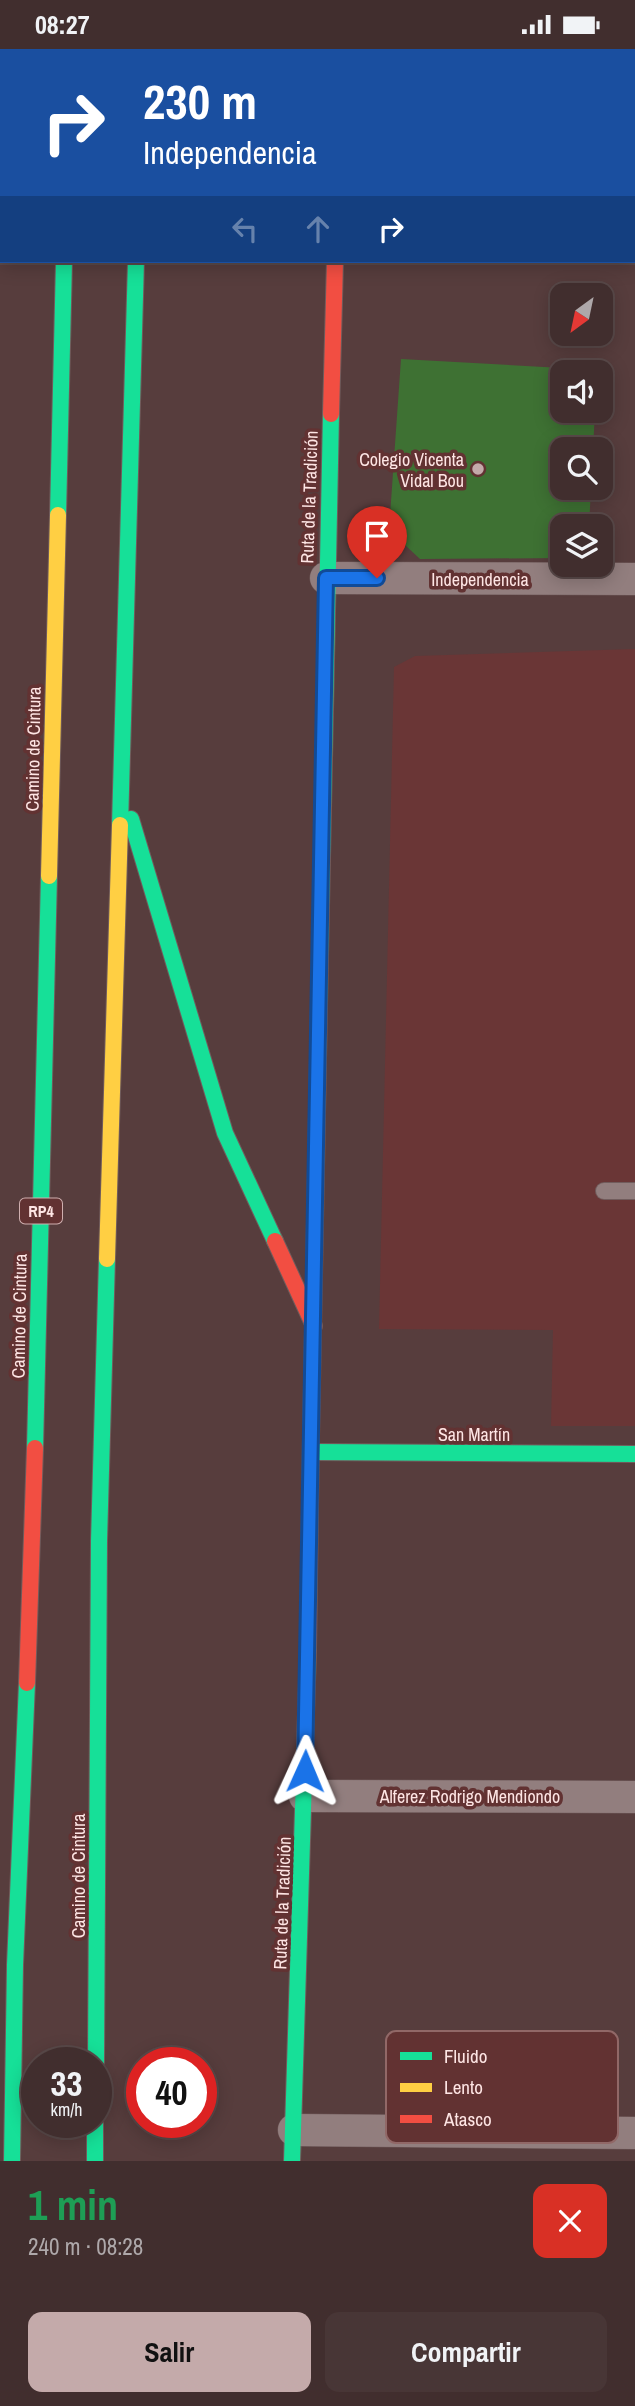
<!DOCTYPE html>
<html lang="es">
<head>
<meta charset="utf-8">
<style>
  body { margin:0; font-family:"Archivo Narrow",sans-serif; background:#483636; color:#f1f3f6; height:100vh; display:flex; flex-direction:column; font-size:26px; white-space:nowrap }
  * { box-sizing:border-box; margin:0 }
  p { font-size:23px; color:#aea8aa }
  .icon { flex:none; width:38px; height:38px; fill:none; stroke:currentColor; stroke-width:2; stroke-linecap:round; stroke-linejoin:round }
  .map { position:relative; height:2112px; overflow:hidden }
  .drawer { display:flex; flex-direction:column; background:#412e2e; flex:1 }
  .drawer>* { flex:none }
  .hud { position:absolute; left:0px; top:0px; width:635px; height:214px; box-shadow:0 4px 18px #0003,0 0 0 2px #5a4a4a; background:#1a4fa0; color:#fff; overflow:hidden }
  .needle { width:46px; rotate:213deg }
  .controls { position:absolute; left:550px; top:234px; display:grid; gap:14px }
  .controls a { display:grid; place-items:center; width:63px; height:63px; border-radius:14px; background:#412e2e; box-shadow:0 4px 18px #0003,0 0 0 2px #5a4a4a; font-size:35px }
  .speed { position:absolute; left:21px; top:1998px; display:flex; gap:14px; font-size:35px; font-weight:700; text-align:center }
  .speed>* { display:grid; place-content:center; width:91px; height:91px; border-radius:50%; background:#412e2e; box-shadow:0 4px 18px #0003,0 0 0 2px #5a4a4a; line-height:1 }
  .speed small { font-size:18px; font-weight:400 }
  .speed .limit { border:10px solid #d22; background:#fff; color:#111 }
  .pin { position:absolute; display:grid; place-items:center; width:60px; height:60px; color:#fff; margin:-72px -30px; border-radius:50% 50% 50% 0; rotate:-45deg; box-shadow:0 0 7px #0007 }
  .pin .icon { rotate:45deg }
  .me { position:absolute; width:77px; margin:-38px; rotate:1deg; stroke-linejoin:round; filter:drop-shadow(0 0 5px #0008) }
  .turn { display:flex; align-items:center; gap:24px; height:147px; padding:0 28px; font-size:32px }
  .turn .icon { width:91px; height:91px; stroke-width:2.5 }
  .turn b { display:block; font-size:49px; line-height:60px }
  .lanes { display:flex; align-items:center; height:66px; padding:0 28px; background:#0003; justify-content:center; gap:35px; direction:ltr }
  .lanes .off { opacity:.35 }
  .round { display:grid; place-items:center; flex:none; width:74px; height:74px; border-radius:14px; background:#483636 }
  .summary { display:flex; align-items:center; justify-content:space-between; height:119px; padding:0 28px }
  h1 { font-size:42px; font-weight:700; line-height:52px; color:#1e9e55 }
  .cta { display:flex; gap:14px; margin-top:auto; padding:14px 28px }
  .cta a { flex:1; height:80px; border-radius:14px; background:#c4aaaa; color:#111; font-size:28px; font-weight:700; line-height:80px; text-align:center }
  .cta a+a { background:#483636; color:#f1f3f6 }
  .status { display:flex; justify-content:space-between; align-items:center; height:49px; padding:0 35px; background:#412e2e; direction:ltr }
  .status svg { height:19px; fill:currentColor }
  .map>svg:first-child { display:block }
  .built { fill:#6a3636 }
  .green { fill:#3e7133 }
  .lines { fill:none; stroke-linecap:round; stroke-linejoin:round }
  .lane-casing { stroke:#715c5c; stroke-width:18 }
  .street-casing { stroke:#715c5c; stroke-width:33 }
  .fast-casing { stroke:#715c5c; stroke-width:18 }
  .slow-casing { stroke:#715c5c; stroke-width:18 }
  .jam-casing { stroke:#715c5c; stroke-width:18 }
  .lane { stroke:#927e7e; stroke-width:16 }
  .street { stroke:#927e7e; stroke-width:32 }
  .fast { stroke:#16e098; stroke-width:16 }
  .slow { stroke:#ffcf43; stroke-width:16 }
  .jam { stroke:#f24e42; stroke-width:16 }
  .route-casing { stroke:#114b97; stroke-width:18 }
  .route { stroke:#1a73e8; stroke-width:12 }
  .poi-dot { fill:#c4aaaa; stroke:#623232; stroke-width:2.5 }
  .labels { text-anchor:middle; dominant-baseline:central; stroke-width:7; stroke-linejoin:round; paint-order:stroke }
  .shield { fill:#623232; stroke:#cfafaf; stroke-width:2 }
  .shield-label { font-size:16px; font-weight:bold; fill:#fee5e4 }
  .poi-label { font-size:18px; fill:#fee5e4; stroke:#623232; text-anchor:end }
  .street-label { font-size:18px; fill:#fee5e4; stroke:#623232 }
  .key { fill:#623232; stroke:#916867; stroke-width:2 }
  .key-label { font-size:19px; fill:#fee5e4 }
</style>
</head>
<body>
<div class="status"><b>08:27</b><svg viewBox="0 0 49 12"><path d="M0 12V9h3v3zM5 12V6h3v6zM10 12V3h3v9zM15 12V0h3v12zM26 1h20v11H26zM47 4h2v5h-2z"/></svg></div>
<div class="map">
<svg width="635" height="2112" viewBox="0 0 635 2112">
  <rect width="100%" height="100%" fill="#573d3d"/>
  <path class="built" d="M635,600V1377H551L553,1281L379,1280L394,618L415,607Z"/>
  <path class="green" d="M401,310L597,321V324H562V362H595L593,401H562V439H591L589,478H562V509L420,510L389,481Z"/>
  <g class="lines">
    <g class="lane-casing">
      <path id="lane" d="M604,1142H635"/>
    </g>
    <g class="street-casing">
      <g id="street">
        <path d="M326,529L635,530"/>
        <path d="M305,1747L635,1748"/>
        <path d="M294,2081L635,2084"/>
      </g>
    </g>
    <g class="fast-casing">
      <g id="fast">
        <path d="M69,0V2"/>
        <path d="M58,466L64,212"/>
        <path d="M131,770L225,1084L275,1192"/>
        <path d="M120,776L136,212"/>
        <path d="M319,957L331,365"/>
        <path d="M35,1399L49,827"/>
        <path d="M312,1403L635,1405"/>
        <path d="M96,2014L99,1492L107,1210"/>
        <path d="M95,2074V2112"/>
        <path d="M12,2112L15,1916L27,1634"/>
        <path d="M292,2112L308,1601"/>
      </g>
    </g>
    <g class="slow-casing">
      <g id="slow">
        <path d="M142,0V2"/>
        <path d="M49,827L58,466"/>
        <path d="M107,1210L120,776"/>
        <path d="M311,1389L319,957"/>
      </g>
    </g>
    <g class="jam-casing">
      <g id="jam">
        <path d="M341,0V2"/>
        <path d="M331,365L335,212"/>
        <path d="M275,1192L314,1277"/>
        <path d="M308,1601L311,1389"/>
        <path d="M27,1634L35,1399"/>
      </g>
    </g>
    <use href="#lane" class="lane"/>
    <use href="#street" class="street"/>
    <use href="#fast" class="fast"/>
    <use href="#slow" class="slow"/>
    <use href="#jam" class="jam"/>
  </g>
  <g class="lines">
    <g class="route-casing">
      <path id="route" d="M305,1722L326,529H377"/>
    </g>
    <use href="#route" class="route"/>
  </g>
  <circle class="poi-dot" cx="478" cy="420" r="7"/>
  <g class="labels">
    <rect class="shield" x="20" y="1149.5" width="42" height="25" rx="5"/>
    <g class="shield-label">
      <text x="41" y="1162">RP4</text>
    </g>
    <g class="poi-label">
      <text x="464" y="410">Colegio Vicenta<tspan x="464" dy="21">Vidal Bou</tspan></text>
    </g>
    <g class="street-label">
      <text transform="translate(309 448) rotate(-88)">Ruta de la Tradición</text>
      <text x="480" y="530">Independencia</text>
      <text transform="translate(33 700) rotate(-89)">Camino de Cintura</text>
      <text transform="translate(19 1267) rotate(-89)">Camino de Cintura</text>
      <text x="474" y="1385">San Martín</text>
      <text x="470" y="1747">Alferez Rodrigo Mendiondo</text>
      <text transform="translate(78 1827) rotate(-90)">Camino de Cintura</text>
      <text transform="translate(282 1854) rotate(-88)">Ruta de la Tradición</text>
    </g>
  </g>
  <rect x="386" y="1982" width="232" height="112" rx="10" class="key"/>
  <rect x="400" y="2003" width="32" height="8" fill="#16e098"/>
  <rect x="400" y="2034" width="32" height="9" fill="#ffcf43"/>
  <rect x="400" y="2066" width="32" height="8" fill="#f24e42"/>
  <g class="key-label">
    <text x="444" y="2014">Fluido</text>
    <text x="444" y="2045">Lento</text>
    <text x="444" y="2077">Atasco</text>
  </g>
</svg>
<div class="controls">
<a><svg class="needle" viewBox="-14 -14 28 28"><path d="M0-13l5 13h-10z" fill="#e53935"/><path d="M0 13l5-13h-10z" fill="#aea8aa"/></svg></a>
<a><svg class="icon" aria-label="sound" viewBox="0 0 24 24"><path d="M4 9h4l5-4v14l-5-4H4zM17 9q2 3 0 6"/></svg></a>
<a><svg class="icon" aria-label="search" viewBox="0 0 24 24"><circle cx="10" cy="10" r="6"/><path d="M15 15l6 6"/></svg></a>
<a><svg class="icon" aria-label="layers" viewBox="0 0 24 24"><path d="M12 4l9 5-9 5-9-5zM3 14l9 5 9-5"/></svg></a>
</div>
<div class="speed"><div>33<small>km/h</small></div><div class="limit">40</div></div>
<div class="pin" style="left:377px;top:529px;background:#d93025"><svg class="icon" aria-label="arrive" viewBox="0 0 24 24"><path d="M6 21V4h12l-3 4 3 4H6"/></svg></div>
<svg class="me" style="left:305px;top:1722px" viewBox="-20 -20 40 40"><path d="M0-17L14 15 0 8-14 15z" fill="#1a73e8" stroke="#fff" stroke-width="4"/></svg>
<div class="hud">
<div class="turn"><svg class="icon" aria-label="right" viewBox="0 0 24 24"><path d="M7 20v-9h11M14 6l5 5-5 5"/></svg><div><b>230 m</b>Independencia</div></div>
<div class="lanes"><svg class="icon off" aria-label="left" viewBox="0 0 24 24"><path d="M17 20v-9H6M10 6l-5 5 5 5"/></svg><svg class="icon off" aria-label="ahead" viewBox="0 0 24 24"><path d="M12 20V5M6 11l6-6 6 6"/></svg><svg class="icon" aria-label="right" viewBox="0 0 24 24"><path d="M7 20v-9h11M14 6l5 5-5 5"/></svg></div>
</div>
</div>
<section class="drawer">
<div class="summary"><div><h1>1 min</h1><p>240 m · 08:28</p></div><a class="round" style="background:#d93025;color:#fff"><svg class="icon" aria-label="close" viewBox="0 0 24 24"><path d="M6 6l12 12M18 6L6 18"/></svg></a></div>
<div class="cta"><a>Salir</a><a>Compartir</a></div>
</section>
</body>
</html>
